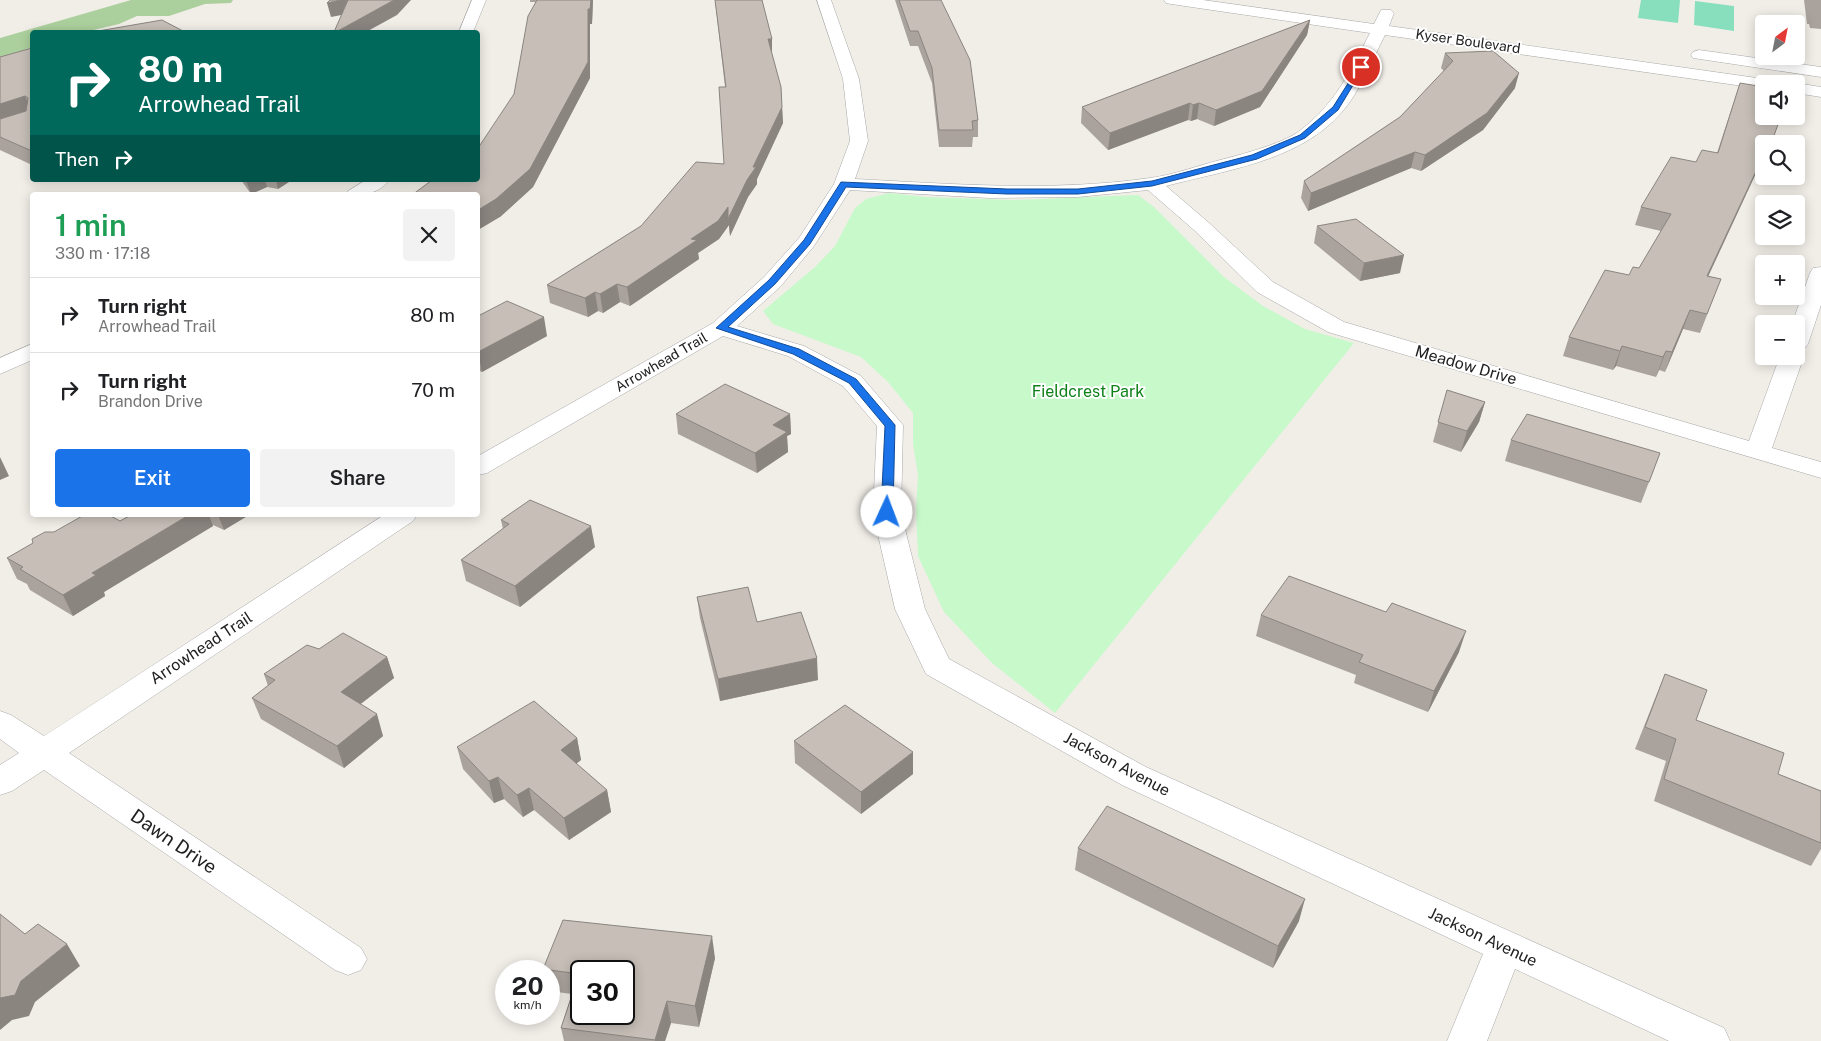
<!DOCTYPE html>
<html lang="en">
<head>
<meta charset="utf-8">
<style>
  body { margin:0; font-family:"Public Sans",sans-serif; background:#f2f2f2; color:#202124; height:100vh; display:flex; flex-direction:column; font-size:19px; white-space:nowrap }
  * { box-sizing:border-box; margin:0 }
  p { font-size:16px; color:#757577 }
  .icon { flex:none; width:28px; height:28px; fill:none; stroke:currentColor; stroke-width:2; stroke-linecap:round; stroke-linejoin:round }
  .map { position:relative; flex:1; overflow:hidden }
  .panel { position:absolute; left:30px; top:192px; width:450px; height:325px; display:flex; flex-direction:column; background:#fff; border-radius:5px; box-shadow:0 2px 12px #0003 }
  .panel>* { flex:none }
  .top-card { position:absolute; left:30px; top:30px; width:450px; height:152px; border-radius:5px; box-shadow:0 2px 12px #0003; background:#00695c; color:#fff; overflow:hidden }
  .needle { width:32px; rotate:32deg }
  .buttons { position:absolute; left:1755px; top:15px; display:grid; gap:10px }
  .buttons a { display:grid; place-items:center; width:50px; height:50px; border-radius:5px; background:#fff; box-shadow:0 2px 12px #0003; font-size:25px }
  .speed { position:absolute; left:495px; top:960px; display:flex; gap:10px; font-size:25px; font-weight:700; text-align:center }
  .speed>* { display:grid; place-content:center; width:65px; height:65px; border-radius:50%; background:#fff; box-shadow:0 2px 12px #0003; line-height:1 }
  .speed small { font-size:12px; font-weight:400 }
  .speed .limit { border:2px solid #111; border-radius:8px; background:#fff; color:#111 }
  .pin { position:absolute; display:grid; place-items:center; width:42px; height:42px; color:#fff; margin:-21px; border:2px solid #fff; border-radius:50%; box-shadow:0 1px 5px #0007 }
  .me { position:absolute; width:55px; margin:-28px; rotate:2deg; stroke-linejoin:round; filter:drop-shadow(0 0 4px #0008) }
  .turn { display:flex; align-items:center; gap:18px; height:105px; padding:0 25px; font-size:22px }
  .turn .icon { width:65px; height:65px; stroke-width:2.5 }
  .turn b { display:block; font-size:35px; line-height:42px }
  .then { display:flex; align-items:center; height:48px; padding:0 25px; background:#0003; gap:10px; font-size:19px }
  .round { display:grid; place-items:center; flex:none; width:52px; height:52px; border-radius:5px; background:#f2f2f2 }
  .summary { display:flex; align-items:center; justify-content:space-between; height:85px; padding:0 25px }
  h1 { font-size:30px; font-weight:600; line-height:38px; color:#1e9e55 }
  .primary-button { display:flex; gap:10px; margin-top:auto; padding:10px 25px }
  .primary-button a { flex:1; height:58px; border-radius:5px; background:#1a73e8; color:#fff; font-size:20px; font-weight:600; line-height:58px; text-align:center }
  .primary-button a+a { background:#f2f2f2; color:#202124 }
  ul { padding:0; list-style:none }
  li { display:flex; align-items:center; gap:15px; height:75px; padding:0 25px; border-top:1px solid #e0e0e0 }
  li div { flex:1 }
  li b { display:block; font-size:19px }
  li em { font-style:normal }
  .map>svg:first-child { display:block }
  .forest { fill:#acd09d }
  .park { fill:#c7f9cb }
  .pitch { fill:#88dfbd }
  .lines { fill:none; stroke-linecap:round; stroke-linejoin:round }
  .minor-casing { stroke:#a8a8a8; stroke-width:1 }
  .minor { fill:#fff; fill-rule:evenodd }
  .wall { fill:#aaa39d }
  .shaded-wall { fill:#8b8580 }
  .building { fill:#c6beb7; stroke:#8b8580; fill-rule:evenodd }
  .route { fill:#1a73e8; stroke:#114b97 }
  .labels { text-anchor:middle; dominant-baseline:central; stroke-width:4; stroke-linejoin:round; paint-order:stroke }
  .far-street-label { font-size:14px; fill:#212121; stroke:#fff }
  .street-label { font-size:16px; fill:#212121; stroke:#fff }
  .park-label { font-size:16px; fill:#0d8117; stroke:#fff }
  .near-street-label { font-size:19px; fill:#212121; stroke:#fff }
</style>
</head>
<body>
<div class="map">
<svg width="1821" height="1041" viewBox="0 0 1821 1041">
  <rect width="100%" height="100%" fill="#f1eee8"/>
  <path class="forest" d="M131,0H233L231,3L205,4L169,16H137L119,24L85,32H32V47L0,60V38Z"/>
  <path class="park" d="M889,193L926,197L1013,200L1138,195L1154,207L1224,277L1263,306L1305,329L1354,343L1055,713L992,663L944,612L918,556L916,511L918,475L913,444V413L888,382L861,357L773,324L763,311L815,267L835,246L855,208L866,199Z"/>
  <g class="pitch">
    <path d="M1641,0H1680L1678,23L1638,18Z"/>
    <path d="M1695,1L1734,6V31L1694,25Z"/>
  </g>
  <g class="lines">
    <g class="minor-casing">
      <g id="minor">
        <path d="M472,0H486L473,32H459Z"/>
        <path d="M817,0H831L859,79L868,141L855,179C953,184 1052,192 1150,178C1173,175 1197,166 1220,160C1240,155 1281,144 1298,132C1334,106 1350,72 1370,33L1171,4L1166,3L1164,0H1203L1374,24L1381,10H1391L1394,13L1389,26L1771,80L1773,84H1764V89L1385,35C1372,60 1361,90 1342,112C1300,161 1226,170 1166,186L1208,222L1273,282L1344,322L1749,441L1780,356H1796V324H1792L1810,273L1813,268L1821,267V305L1808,344L1804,349L1798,350L1804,356L1772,448L1821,462V478L1328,332L1257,292L1194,230L1148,190L1078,197L989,198L850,190L814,246L780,287L737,326L804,346L861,376L903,425L901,513L925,609L949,659L1146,767L1724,1028L1730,1041H1669L1515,969L1487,1041H1447L1483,954L1122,785L926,674L895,609L873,513L877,426L843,386L788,356L723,336L487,473L478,475V456L713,323L764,277L799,238L834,184L850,141L843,79Z"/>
        <path d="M1699,50L1821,67V77L1693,58L1691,55L1693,52Z"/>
        <path d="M1796,83L1821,87V97L1796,93V84H1793Z"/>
        <path d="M366,180H389C378,195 362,195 345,195L348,191Z"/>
        <path d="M32,344V360L0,374V358Z"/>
        <path d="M384,515H417L413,521L69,753L361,948L367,959L361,970L348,975L335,970L44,770L12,791L0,795V765L19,753L0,739V711L11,715L44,736Z"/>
      </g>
    </g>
    <use href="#minor" class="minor"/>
  </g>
  <g class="wall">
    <path d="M530,0H593L592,24H590V78L533,187L500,217L478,180L514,94L536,2H530Z"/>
    <path d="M715,0H762L772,54L781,87L783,123L757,179V184L748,197L730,236L729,225L719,239L698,253L699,259L630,306L620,302L603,313L598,311L588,317L550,303L547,285L641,226L724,164L725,87Z"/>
    <path d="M895,0H941L978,120V137H973L972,147H939L932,83L918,46H910Z"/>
    <path d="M1804,0H1821V29L1810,28L1809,24H1807Z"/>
    <path d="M1310,20L1307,35L1260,107L1214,126L1197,119L1191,121L1188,120L1108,150L1081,123L1082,107Z"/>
    <path d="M32,48V165L0,150V57Z"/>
    <path d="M1445,53L1515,88L1483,130L1421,171L1411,168L1308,211L1301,198L1304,181L1400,117L1444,71L1441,68Z"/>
    <path d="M1740,83L1764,144V164L1761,171H1757L1708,276L1721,279L1700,333L1683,329L1665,372L1659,370L1656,377L1616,366L1613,370L1563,356L1569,337L1629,275L1639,268L1661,231L1635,225L1641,207L1696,162L1717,153Z"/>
    <path d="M241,180H292L278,189L267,187L251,194Z"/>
    <path d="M1317,226L1400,273L1360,281L1314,243Z"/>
    <path d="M478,316L547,336L482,372L478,370Z"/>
    <path d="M1447,390L1485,402L1479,422L1461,452L1433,442Z"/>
    <path d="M676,414H790L791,434L787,436L788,452L757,473L678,434Z"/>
    <path d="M1511,440L1660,453L1641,503L1505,461Z"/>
    <path d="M131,515H249L224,530L213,525V526L104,592L105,596L73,616L30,590L27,584L17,579L7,558L54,532L120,521Z"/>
    <path d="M501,520L595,547L520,607L466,581L461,560L503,529Z"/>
    <path d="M697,597L757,622L818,680L720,701L700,618Z"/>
    <path d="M1386,612L1459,652L1428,712L1354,683L1356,675L1256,636L1261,615Z"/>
    <path d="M319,649L387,657L394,678L360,704L383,736L344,768L261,719L252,698L268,686L264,674Z"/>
    <path d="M1665,674L1696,720L1778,774L1821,791V849L1811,866L1654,801L1666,761L1635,749L1656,696Z"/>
    <path d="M577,738L581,760L576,764L607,790L611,812L569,840L534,810L523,817L504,799L494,803L463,769L457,747Z"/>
    <path d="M794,741L913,774L861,814L795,763Z"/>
    <path d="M1078,848L1299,921L1273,968L1075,870Z"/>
    <path d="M715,958L699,1027L671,1023L665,1041H564L561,1028L572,994L549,991V971H543V969Z"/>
  </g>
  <g class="shaded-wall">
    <path d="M341,0H349L352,13L331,17L327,3Z"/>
    <path d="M394,0H411L397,15L366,32H336Z"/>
    <path d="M591,0H593L592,24H590V78L533,187L500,217L478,230V210L588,9Z"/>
    <path d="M1310,20L1307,35L1260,107L1214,126L1216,110Z"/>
    <path d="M768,39H772V54H769Z"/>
    <path d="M1519,73L1515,88L1483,130L1421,171L1425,155Z"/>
    <path d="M25,96L31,112L0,122V104Z"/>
    <path d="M1190,103L1188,120L1108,150L1110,133Z"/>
    <path d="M1199,103L1197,119L1191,121L1193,105Z"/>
    <path d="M782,107L783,123L757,179V184L748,197L730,236L729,225L719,239L698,253L699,259L630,306L627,287L691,239L753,167Z"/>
    <path d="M1415,152L1411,168L1308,211L1311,193Z"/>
    <path d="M1764,154L1757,171L1700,294L1707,276Z"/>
    <path d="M246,180H265L267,187L251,194Z"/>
    <path d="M276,180H292L278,189Z"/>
    <path d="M1404,255L1400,273L1360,281L1364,263Z"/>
    <path d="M617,284L620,302L603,313L600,294Z"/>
    <path d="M595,292L598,311L588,317L585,298Z"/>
    <path d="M1690,310L1683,329L1665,372L1672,352Z"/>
    <path d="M544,317L547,336L482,372L478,352Z"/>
    <path d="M1622,346L1616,366L1613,370L1620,351Z"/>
    <path d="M1666,351L1659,370L1656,377L1663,357Z"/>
    <path d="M1485,402L1479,422L1461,452L1467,431Z"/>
    <path d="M790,414L791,434L787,436L788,452L757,473L755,453L773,425Z"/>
    <path d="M0,457L9,476L0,480Z"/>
    <path d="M189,515H209L213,526L104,592L105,596L73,616L63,595L92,573Z"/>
    <path d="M218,515H249L224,530Z"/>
    <path d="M591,526L595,547L520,607L515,586Z"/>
    <path d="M1466,631L1459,652L1428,712L1434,691Z"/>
    <path d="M387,657L394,678L348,714L341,692Z"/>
    <path d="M817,658L818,680L720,701L718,679Z"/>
    <path d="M377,714L383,736L344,768L337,746Z"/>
    <path d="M577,738L581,760L565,772L561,750Z"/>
    <path d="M913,752V774L861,814V792Z"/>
    <path d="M498,777L504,799L494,803L489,781Z"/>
    <path d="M529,788L534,810L523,817L517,795Z"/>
    <path d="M607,790L611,812L569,840L564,818Z"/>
    <path d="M1305,899L1299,921L1273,968L1278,946Z"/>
    <path d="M712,936L715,958L699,1027L695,1006Z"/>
    <path d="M67,944L80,966L35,1002L29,1016L12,1020L0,1030V998Z"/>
    <path d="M667,1001L671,1023L665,1041H655V1040Z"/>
  </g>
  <g class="building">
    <path d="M330,0H341L327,3Z"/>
    <path d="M348,0H394L336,32H334Z"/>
    <path d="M537,0H591L590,9H588V62L530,169L496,199L478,210V195H412L432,180H478V148L514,94L528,16Z"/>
    <path d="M715,0H762L772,39H768L781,87L782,107L753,167H756L747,180L728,219V207L718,221L691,239L697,240L627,287L617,284L600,294L595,292L585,298L547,285L641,226L696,162L724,164L719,87H726Z"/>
    <path d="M899,0H941L970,60L978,120L972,121L973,130H939L932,68L918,31H910Z"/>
    <path d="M162,20L185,32H92L98,31Z"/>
    <path d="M1310,20L1262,91L1216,110L1199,103L1193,105L1190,103L1110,133L1082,107Z"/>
    <path d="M32,48V151L0,137V119L26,111L28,98L25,96L0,104V57Z"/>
    <path d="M1493,51L1519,73L1487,113L1425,155L1415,152L1311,193L1304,181L1400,117L1453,61L1445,53Z"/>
    <path d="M1740,83L1764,87V116H1781L1771,144H1764V154L1707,276L1721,279L1707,314L1690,310L1672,352L1666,351L1663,357L1622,346L1620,351L1569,337L1605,270L1629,275L1633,267L1639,268L1671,214L1641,207L1671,157L1696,162L1702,150L1718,153Z"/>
    <path d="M1356,219L1404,255L1364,263L1317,226Z"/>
    <path d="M507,301L544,317L478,352V316Z"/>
    <path d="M725,384L790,414L773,425L787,432L755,453L676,414Z"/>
    <path d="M1447,390L1485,402L1467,431L1438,422Z"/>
    <path d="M1527,414L1660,453L1649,482L1511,440Z"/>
    <path d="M530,500L591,526L515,586L461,560L509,524L501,520Z"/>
    <path d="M84,515H109L120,521L131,515H189L92,573L96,575L63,595L20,569L23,567L7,558L33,543L32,539L45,532H54Z"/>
    <path d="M1289,576L1386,612L1392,603L1466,631L1434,691L1359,662L1363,655L1261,615Z"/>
    <path d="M748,587L757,622L801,612L817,658L718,679L697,597Z"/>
    <path d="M343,633L387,657L341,692L377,714L337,746L252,698L275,680L264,674L307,645L319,649Z"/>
    <path d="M1665,674L1707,690L1696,720L1784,753L1778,774L1821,791V843L1664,779L1676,739L1645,727Z"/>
    <path d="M534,701L577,738L561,750L607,790L564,818L529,788L517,795L498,777L489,781L457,747Z"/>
    <path d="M845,705L913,752L861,792L794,741Z"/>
    <path d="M1107,806L1305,899L1278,946L1078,848Z"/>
    <path d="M0,914L25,934L38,924L67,944L21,981L15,995L0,998Z"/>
    <path d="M563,920L712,936L695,1006L667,1001L655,1040L561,1028L579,974L543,969ZM581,971H624V1014H581Z"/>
  </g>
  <path class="route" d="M1359,66L1364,67L1338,110L1305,138L1257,159L1152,186L1078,194H1007L846,187L810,244L775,284L728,327L799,349L856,379L895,425L893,512L891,515L887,516L881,512L885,426L849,383L793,354L716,328L769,280L804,240L841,182L1007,189H1078L1152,181L1252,155L1300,135L1333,107Z"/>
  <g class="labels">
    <g class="far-street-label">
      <text transform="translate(1468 41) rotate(8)">Kyser Boulevard</text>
      <text transform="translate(661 362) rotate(-30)">Arrowhead Trail</text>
    </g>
    <g class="street-label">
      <text transform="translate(1466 365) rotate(16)">Meadow Drive</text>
      <text transform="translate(201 648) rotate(-33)">Arrowhead Trail</text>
      <text transform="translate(1117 764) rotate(28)">Jackson Avenue</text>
      <text transform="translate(1483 937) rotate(25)">Jackson Avenue</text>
    </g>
    <g class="park-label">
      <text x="1088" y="391">Fieldcrest Park</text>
    </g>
    <g class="near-street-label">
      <text transform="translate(174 841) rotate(34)">Dawn Drive</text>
    </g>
  </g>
</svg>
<div class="buttons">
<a><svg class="needle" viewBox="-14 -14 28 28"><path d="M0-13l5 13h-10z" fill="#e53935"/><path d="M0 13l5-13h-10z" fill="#757577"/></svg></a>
<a><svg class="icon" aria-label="sound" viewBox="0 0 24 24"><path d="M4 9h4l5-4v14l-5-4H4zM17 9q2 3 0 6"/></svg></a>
<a><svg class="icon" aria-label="search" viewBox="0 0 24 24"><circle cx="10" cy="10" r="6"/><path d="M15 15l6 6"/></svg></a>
<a><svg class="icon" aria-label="layers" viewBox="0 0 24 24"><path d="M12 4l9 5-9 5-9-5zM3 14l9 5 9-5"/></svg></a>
<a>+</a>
<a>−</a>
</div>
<div class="speed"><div>20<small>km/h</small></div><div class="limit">30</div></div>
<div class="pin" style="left:1361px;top:67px;background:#d93025"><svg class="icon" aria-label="arrive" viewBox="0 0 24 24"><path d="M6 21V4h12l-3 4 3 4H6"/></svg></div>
<svg class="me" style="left:887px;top:512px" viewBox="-20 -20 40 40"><circle r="19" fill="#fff"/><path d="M0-13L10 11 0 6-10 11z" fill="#1a73e8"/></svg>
<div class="top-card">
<div class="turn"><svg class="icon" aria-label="right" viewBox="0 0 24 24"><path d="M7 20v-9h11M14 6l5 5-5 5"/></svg><div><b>80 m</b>Arrowhead Trail</div></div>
<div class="then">Then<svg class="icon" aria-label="right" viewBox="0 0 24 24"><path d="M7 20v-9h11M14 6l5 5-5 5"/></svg></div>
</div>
<section class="panel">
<div class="summary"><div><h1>1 min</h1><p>330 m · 17:18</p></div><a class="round"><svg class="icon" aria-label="close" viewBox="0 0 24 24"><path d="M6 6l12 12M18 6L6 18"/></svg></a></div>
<ul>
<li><svg class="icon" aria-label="right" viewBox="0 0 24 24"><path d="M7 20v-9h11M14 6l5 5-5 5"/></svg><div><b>Turn right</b><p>Arrowhead Trail</p></div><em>80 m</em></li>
<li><svg class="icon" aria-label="right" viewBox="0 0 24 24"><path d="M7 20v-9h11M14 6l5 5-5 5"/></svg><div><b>Turn right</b><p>Brandon Drive</p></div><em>70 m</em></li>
</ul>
<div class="primary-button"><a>Exit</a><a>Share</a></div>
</section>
</div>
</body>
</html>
